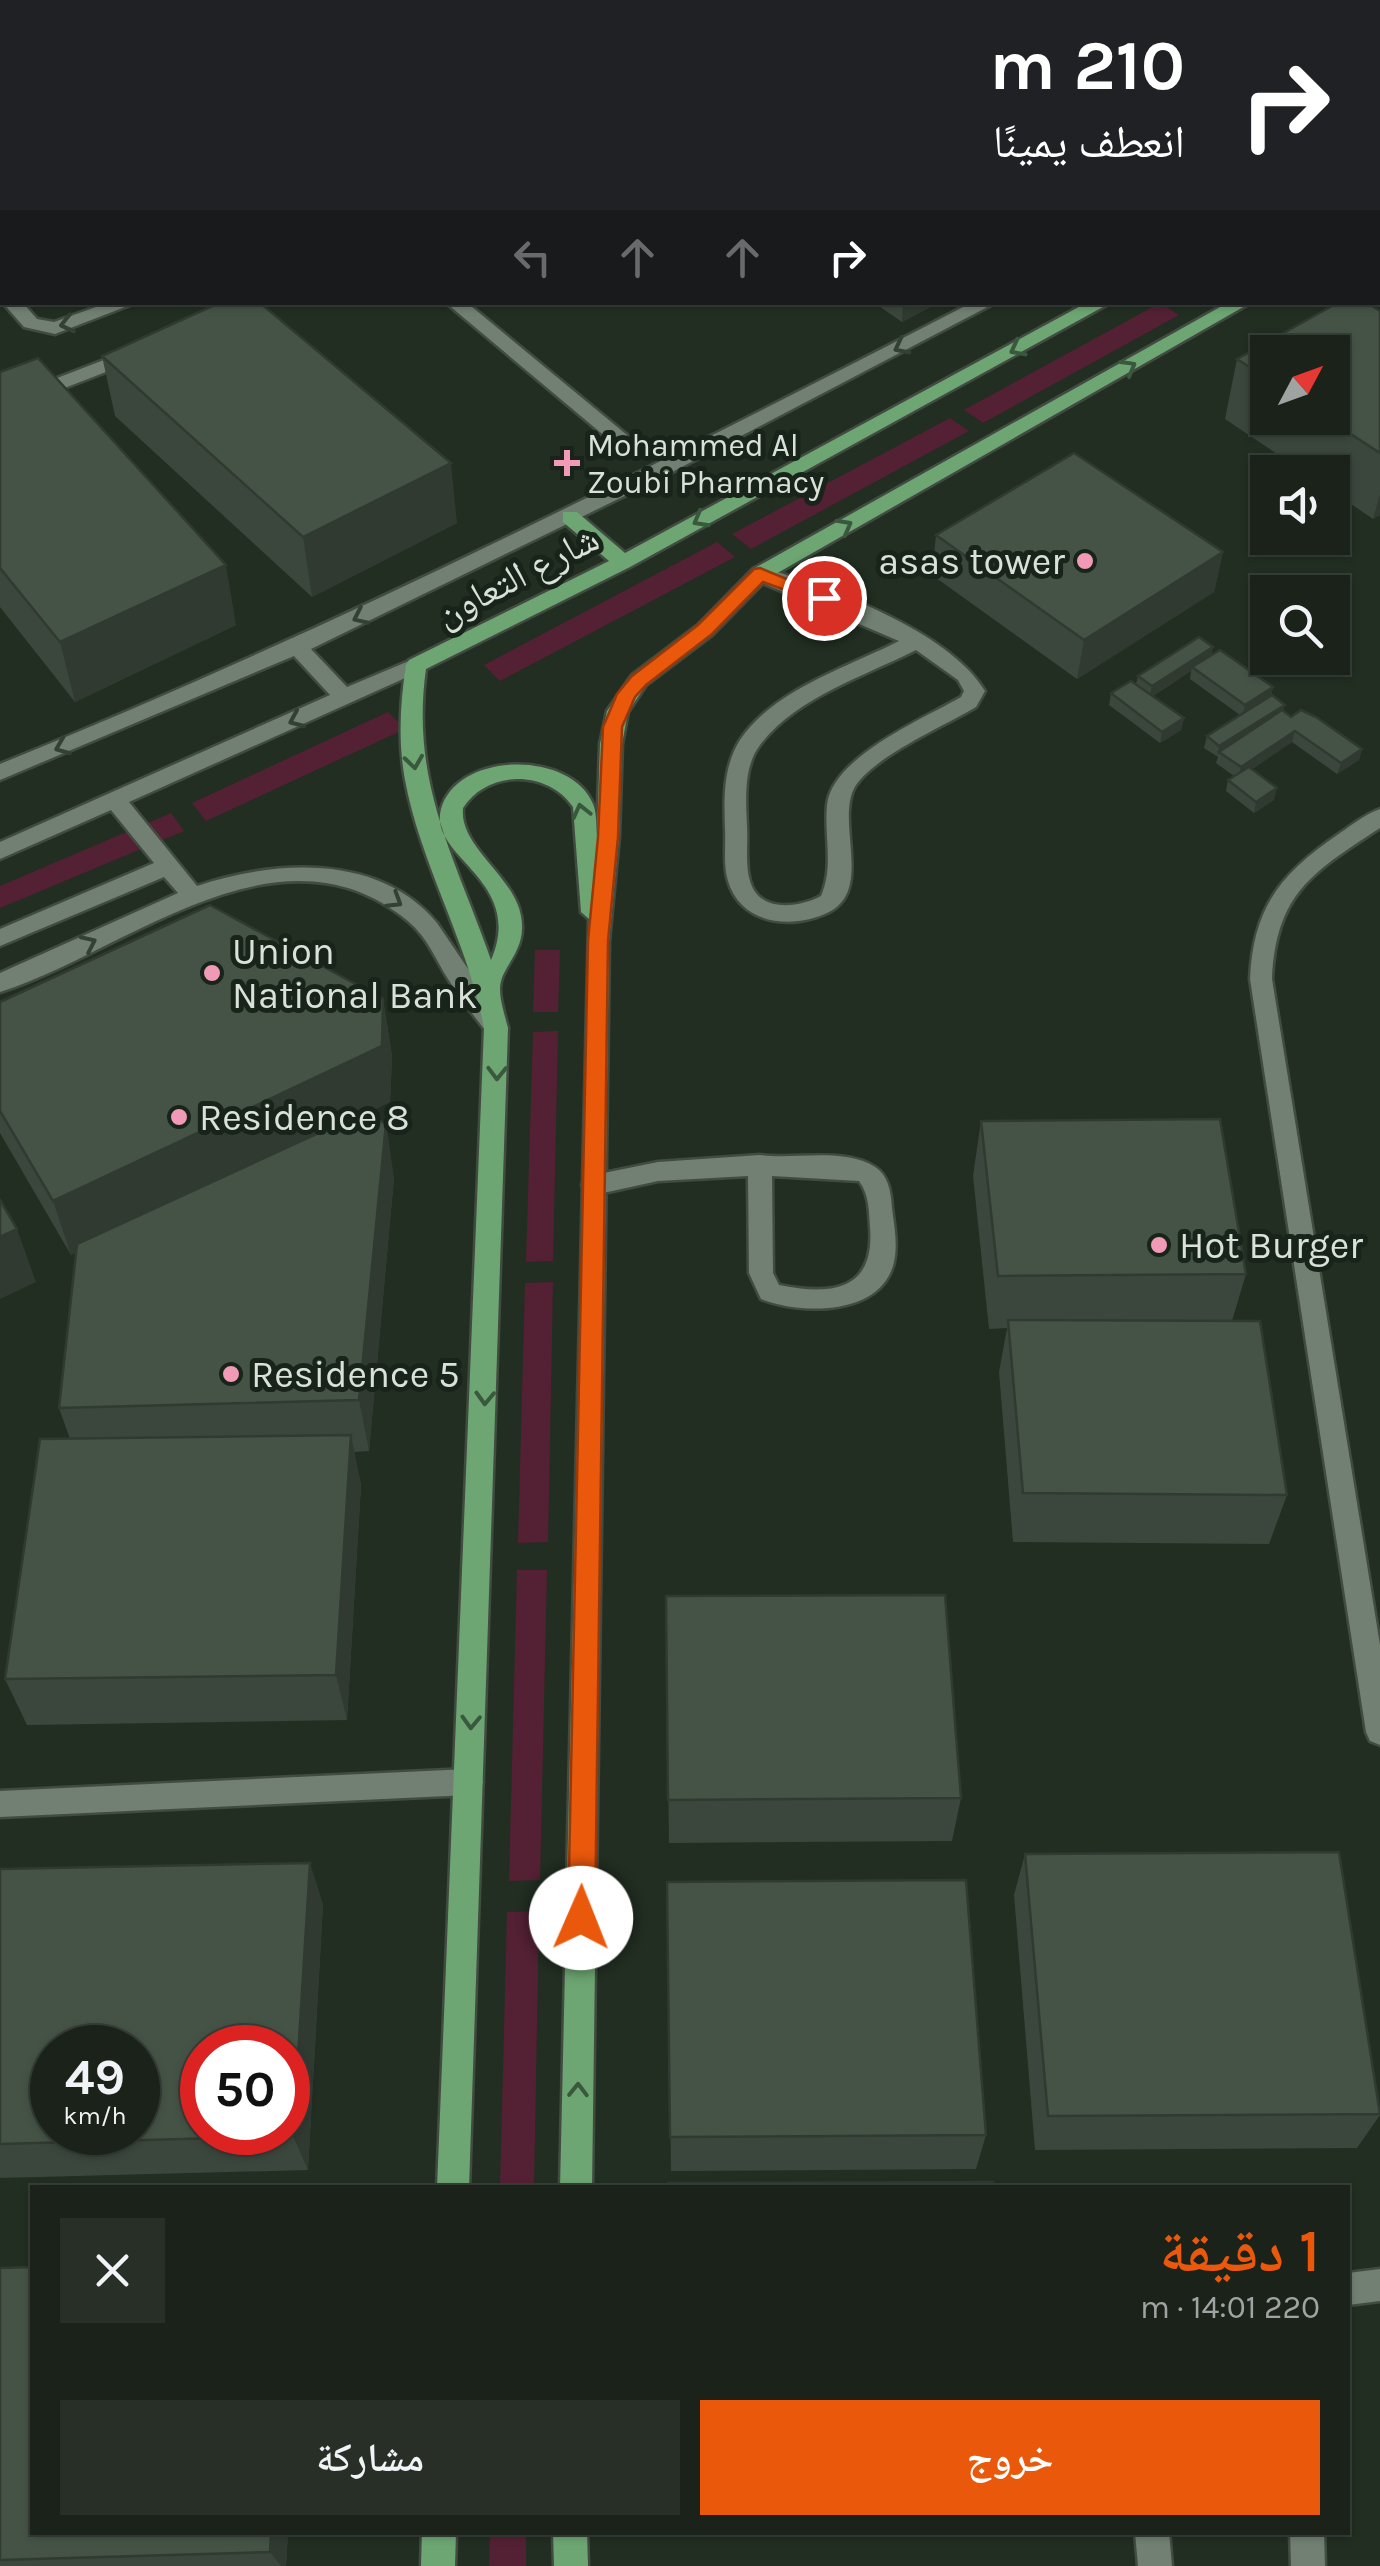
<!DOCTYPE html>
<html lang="ar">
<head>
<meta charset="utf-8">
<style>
  body { margin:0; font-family:Karla,"Noto Naskh Arabic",sans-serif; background:#272f27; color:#f1f3f6; direction:rtl; height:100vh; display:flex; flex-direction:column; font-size:38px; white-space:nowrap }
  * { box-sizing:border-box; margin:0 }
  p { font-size:32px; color:#9fa4a2 }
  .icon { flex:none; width:55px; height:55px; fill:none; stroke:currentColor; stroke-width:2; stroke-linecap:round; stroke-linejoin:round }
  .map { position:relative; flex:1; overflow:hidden; direction:ltr }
  .panel { position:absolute; left:30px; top:2185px; width:1320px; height:350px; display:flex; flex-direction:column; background:#1a221a; border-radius:0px; box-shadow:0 2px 8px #0004,0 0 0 2px #383f39; direction:rtl }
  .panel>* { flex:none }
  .top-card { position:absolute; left:0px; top:0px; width:1380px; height:305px; box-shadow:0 2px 8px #0004,0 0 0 2px #383f39; direction:rtl; background:#202124; color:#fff; overflow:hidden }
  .needle { width:65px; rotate:49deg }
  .buttons { position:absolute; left:1250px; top:335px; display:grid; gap:20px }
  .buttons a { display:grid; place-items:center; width:100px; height:100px; border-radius:0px; background:#1a221a; box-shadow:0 2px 8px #0004,0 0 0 2px #383f39; font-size:50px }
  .speed { position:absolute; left:30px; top:2025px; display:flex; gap:20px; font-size:50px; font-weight:700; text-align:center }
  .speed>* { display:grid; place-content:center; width:130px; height:130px; border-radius:50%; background:#1a221a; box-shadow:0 2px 8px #0004,0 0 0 2px #383f39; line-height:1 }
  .speed small { font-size:25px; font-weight:400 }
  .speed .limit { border:15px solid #d22; background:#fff; color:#111 }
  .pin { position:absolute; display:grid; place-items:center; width:85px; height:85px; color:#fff; margin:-42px; border:5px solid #fff; border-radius:50%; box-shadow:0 2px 10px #0007 }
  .me { position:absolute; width:110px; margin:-55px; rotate:1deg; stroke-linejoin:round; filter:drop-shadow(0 0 8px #0008) }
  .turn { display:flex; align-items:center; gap:35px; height:210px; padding:0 30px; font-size:45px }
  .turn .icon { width:130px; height:130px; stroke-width:2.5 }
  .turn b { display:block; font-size:70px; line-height:85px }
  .lanes { display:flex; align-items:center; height:95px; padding:0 30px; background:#0003; justify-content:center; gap:50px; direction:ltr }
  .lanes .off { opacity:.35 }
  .round { display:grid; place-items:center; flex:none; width:105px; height:105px; border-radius:0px; background:#272f27 }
  .head { display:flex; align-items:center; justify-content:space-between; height:170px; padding:0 30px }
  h1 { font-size:60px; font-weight:600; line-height:75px; color:#ea580c }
  .action { display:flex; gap:20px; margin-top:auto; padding:20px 30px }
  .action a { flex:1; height:115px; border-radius:0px; background:#ea580c; color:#fff; font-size:40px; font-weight:600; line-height:115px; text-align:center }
  .action a+a { background:#272f27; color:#f1f3f6 }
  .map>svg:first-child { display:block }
  .green { fill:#542034 }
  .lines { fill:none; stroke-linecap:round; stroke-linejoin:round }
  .minor-casing { stroke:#414b41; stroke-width:5 }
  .major-casing { stroke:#414b41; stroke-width:5 }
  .minor { fill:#718072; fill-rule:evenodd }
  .major { fill:#6da672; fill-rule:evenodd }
  .wall { fill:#3b473c; fill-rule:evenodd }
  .shaded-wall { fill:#303a31 }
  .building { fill:#455346; stroke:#303a31; stroke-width:2.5; fill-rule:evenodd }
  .oneway { stroke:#334034 }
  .oneway2 { stroke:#3a583d }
  .route { fill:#ea580c; stroke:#983908; stroke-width:2.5 }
  .poi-dot { fill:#f09ab7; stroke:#182419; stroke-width:4 }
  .labels { text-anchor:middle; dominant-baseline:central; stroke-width:10; stroke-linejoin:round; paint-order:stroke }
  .far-poi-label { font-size:32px; fill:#d9e1d9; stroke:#182419; text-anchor:start }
  .poi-label { font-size:38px; fill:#d9e1d9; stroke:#182419; text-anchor:start }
  .street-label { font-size:38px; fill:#d9e1d9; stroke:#182419 }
</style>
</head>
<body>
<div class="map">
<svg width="1380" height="2566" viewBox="0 0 1380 2566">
  <rect width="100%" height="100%" fill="#222e22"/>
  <g class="green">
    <path d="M1160,303L1179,315L983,423L964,410Z"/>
    <path d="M950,418L969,431L751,549L732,534Z"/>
    <path d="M717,542L735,557L500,681L484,665Z"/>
    <path d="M388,712L405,729L206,821L192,803Z"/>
    <path d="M171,813L184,831L0,908V886Z"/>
    <path d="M535,950H560L558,1012H533Z"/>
    <path d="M558,1031L553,1261L526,1262L533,1032Z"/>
    <path d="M553,1282L548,1542L518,1543L525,1283Z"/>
    <path d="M517,1570H547L540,1880L509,1881Z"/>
    <path d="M539,1911L534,2187H500L507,1912Z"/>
    <path d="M490,2533H526V2566H489Z"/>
  </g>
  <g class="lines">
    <g class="minor-casing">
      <g id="minor">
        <path d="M2,28V38L0,39V29Z"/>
        <rect x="0" y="212" width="2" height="13"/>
        <path d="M2,302H22L37,319L54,322L110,302H138L55,334L24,327Z"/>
        <path d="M445,302H466L627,435V443H613Z"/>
        <path d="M973,302H997L653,482L311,649L347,687L416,658L426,665L423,670L129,802L197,886C275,860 379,853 437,923L504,1022L508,1028L504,1034H488C474,1016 460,998 448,979C436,960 427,937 409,922C279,813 126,952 0,992V973L178,893L164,877L0,946V929L154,863L111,810L0,859V842L330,695L294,656L0,780V764C334,629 653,467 973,302Z"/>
        <path d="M135,348L142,350V358L0,413V400Z"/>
        <path d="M760,567C827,586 949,631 985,691L976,707C944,726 877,755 856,785C834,819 874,889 829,912C793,930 741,925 728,881C723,866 726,845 725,828C724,798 723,767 740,740C773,690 848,667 899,641L753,579L750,574ZM916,650L958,680L964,691L961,697C923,719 832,757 827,805C824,837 834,866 821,896C798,908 759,913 750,881C745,865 748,844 747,827C746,801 743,767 760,745C795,698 865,676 916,650Z"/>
        <path d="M1380,809V828C1313,872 1276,893 1272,979L1380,1645V1745L1370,1741L1366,1732L1250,979C1253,907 1281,873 1340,833C1352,825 1365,814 1380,809Z"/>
        <path d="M760,1155C794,1160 844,1147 875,1167C889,1176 891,1193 892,1208C894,1225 898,1244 894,1262C882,1316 802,1315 761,1299L749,1273L748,1176L658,1181L594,1195L585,1192L582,1185L585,1178L594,1175L658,1162ZM772,1176L859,1181C869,1194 869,1211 870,1227C875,1290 833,1296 779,1285L773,1273Z"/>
        <path d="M469,1769L479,1773L483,1782L479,1791L469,1795L0,1817V1791Z"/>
        <path d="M1380,2269V2301L1348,2305V2273Z"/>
        <path d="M1135,2532H1169L1172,2566H1138Z"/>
        <path d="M1290,2532H1324L1325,2566H1291Z"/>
      </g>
    </g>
    <g class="major-casing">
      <g id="major">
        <path d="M1352,0H1373L1374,2H1354Z"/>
        <path d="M1088,302H1112L630,567L426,669C410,782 455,857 491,960C526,879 428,858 441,809C457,751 571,750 593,804C597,813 596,825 597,835L600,744L607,711L632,675L698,625L753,569L1229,302H1252L767,579L712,635L646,685L628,712L622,744L619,837L609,941L592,2188H560L589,919L581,912L573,807C548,770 488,769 463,808C459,844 507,872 519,908C532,950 500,964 500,989C500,1001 505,1016 508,1028L469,2188H437L484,1028C468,942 421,866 405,780C398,742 400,703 406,665L409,660L609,561L563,522V512H577L625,553Z"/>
        <path d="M422,2532H456L455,2566H421Z"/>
        <path d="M553,2532H587L588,2566H554Z"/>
      </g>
    </g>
    <use href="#minor" class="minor"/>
    <use href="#major" class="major"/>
  </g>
  <g class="wall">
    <path d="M167,0H759L753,2H167Z"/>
    <path d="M1014,0H1357L1362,2H1014Z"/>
    <path d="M873,302H940L902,322Z"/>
    <path d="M1380,311V515L1373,519L1332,491V472H1304L1225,419L1237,359ZM1268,352L1332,418H1268Z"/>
    <path d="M102,356L457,523L312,597L115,416Z"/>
    <path d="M0,372L236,625L75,702L0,607Z"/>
    <path d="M936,535L1223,552L1214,592L1077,679L932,575Z"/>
    <path d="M1213,647L1211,655L1273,687L1271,696L1283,711L1291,717L1362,749L1359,760L1337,774L1292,742L1252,769L1274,800L1254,813L1226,791L1228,780L1234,776L1216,763L1218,757L1204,748L1207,736L1240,715L1190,679L1191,671L1153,696L1184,718L1181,730L1160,743L1109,705L1111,693L1136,684L1138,676Z"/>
    <path d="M383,999L392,1056L390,1102L363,1115L394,1178L369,1451L354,1452L361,1485L347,1720L27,1725L5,1679L70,1439L59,1408L76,1252L71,1255L0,1133V1002Z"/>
    <path d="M981,1121L1246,1274L1232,1321L1287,1495L1269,1544L1013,1542L999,1372L1007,1328L989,1329L973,1176Z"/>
    <path d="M666,1596L961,1798L952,1841L669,1843Z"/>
    <path d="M1025,1854L1380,2108V2115L1357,2148L1035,2150L1014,1895Z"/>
    <path d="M0,1869L323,1904L308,2170L0,2178Z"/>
    <path d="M667,1882L986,2135L976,2169L671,2171Z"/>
    <path d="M0,2268L32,2532H288L286,2566H0Z"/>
  </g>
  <g class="shaded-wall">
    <path d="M614,0H759L753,2H607Z"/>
    <path d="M1380,18V39L1378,50V19Z"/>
    <path d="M903,302H940L902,322Z"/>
    <path d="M451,463L457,523L312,597L303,537Z"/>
    <path d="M1380,494V515L1373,519Z"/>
    <path d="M1223,552L1214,592L1077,679L1084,640Z"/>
    <path d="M226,565L236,625L75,702L60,642Z"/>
    <path d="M1213,647L1210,659L1192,667L1191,671L1149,698L1152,686Z"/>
    <path d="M1273,687L1270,698L1242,716L1245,705Z"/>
    <path d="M1285,705L1282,716L1219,752L1217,757L1219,746Z"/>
    <path d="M1184,718L1181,730L1160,743L1162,732Z"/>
    <path d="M1295,731L1292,742L1238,779L1241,767Z"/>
    <path d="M1362,749L1359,760L1337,774L1341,763Z"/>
    <path d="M1277,788L1274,800L1254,813L1256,802Z"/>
    <path d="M383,999L392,1056L390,1102L71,1255L53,1201Z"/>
    <path d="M386,1123L394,1178L369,1451L359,1400Z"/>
    <path d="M17,1229L36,1282L0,1299V1237Z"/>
    <path d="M351,1435L361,1485L347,1720L336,1675Z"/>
    <path d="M310,1863L323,1904L308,2170L293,2136Z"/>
    <path d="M271,2532H288L286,2566H281L270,2552Z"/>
  </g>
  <g class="building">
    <path d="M223,0H614L607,2H227Z"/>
    <path d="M1082,0H1357L1362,2H1086Z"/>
    <path d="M221,302H259L451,463L303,537L102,356Z"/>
    <path d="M1339,302H1366L1380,311V453L1326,418H1332V352H1268V379L1237,359Z"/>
    <path d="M38,358L226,565L60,642L0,568V372Z"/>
    <path d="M1074,453L1223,552L1084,640L936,535Z"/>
    <path d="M1199,637L1213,647L1152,686L1138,676Z"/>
    <path d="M1220,650L1273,687L1245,705L1192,667Z"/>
    <path d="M1131,681L1184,718L1162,732L1111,693Z"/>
    <path d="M1272,695L1285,705L1219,746L1207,736Z"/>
    <path d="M1282,710L1291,717L1301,710L1316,717L1362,749L1341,763L1295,731L1241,767L1219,752Z"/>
    <path d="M1249,767L1277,788L1256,802L1228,780Z"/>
    <path d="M210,905L383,999L382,1046L53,1201L0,1111V1002Z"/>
    <path d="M360,1114L386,1123L359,1400L59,1408L77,1244Z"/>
    <path d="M1220,1119L1246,1274L998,1276L981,1121Z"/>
    <path d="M0,1200L17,1229L0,1237Z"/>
    <path d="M1008,1320L1260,1321L1287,1495L1023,1493Z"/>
    <path d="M351,1435L336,1675L5,1679L40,1439Z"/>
    <path d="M945,1595L961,1798L668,1800L666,1596Z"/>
    <path d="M1339,1852L1380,2114L1048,2116L1025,1854Z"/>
    <path d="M310,1863L293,2136L0,2144V1869ZM52,2048H138V2132H52ZM202,2048H288V2132H202Z"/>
    <path d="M966,1880L986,2135L670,2137L667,1882Z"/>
    <path d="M993,2182V2188H668V2183Z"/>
    <path d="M32,2267V2532H271L270,2552L0,2560V2268Z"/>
  </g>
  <defs><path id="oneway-chevron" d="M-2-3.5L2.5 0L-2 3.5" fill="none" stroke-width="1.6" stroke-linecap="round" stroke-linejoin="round" transform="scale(2.5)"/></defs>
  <g class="oneway">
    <use href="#oneway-chevron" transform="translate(67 324) rotate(167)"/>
    <use href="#oneway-chevron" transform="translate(901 347) rotate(153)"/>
    <use href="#oneway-chevron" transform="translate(360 617) rotate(155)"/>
    <use href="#oneway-chevron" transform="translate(296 720) rotate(156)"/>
    <use href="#oneway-chevron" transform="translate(62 747) rotate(158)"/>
    <use href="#oneway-chevron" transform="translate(395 901) rotate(32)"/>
    <use href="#oneway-chevron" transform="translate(89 943) rotate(-25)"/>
  </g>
  <g class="oneway2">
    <use href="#oneway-chevron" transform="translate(1017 349) rotate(152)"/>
    <use href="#oneway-chevron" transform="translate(1129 367) rotate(-30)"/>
    <use href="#oneway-chevron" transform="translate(700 520) rotate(151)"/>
    <use href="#oneway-chevron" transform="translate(845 526) rotate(-29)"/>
    <use href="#oneway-chevron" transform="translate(414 762) rotate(82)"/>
    <use href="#oneway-chevron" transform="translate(581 811) rotate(-104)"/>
    <use href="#oneway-chevron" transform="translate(497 1073) rotate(91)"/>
    <use href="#oneway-chevron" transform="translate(485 1398) rotate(92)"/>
    <use href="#oneway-chevron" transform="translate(471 1722) rotate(92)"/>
    <use href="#oneway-chevron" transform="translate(578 2090) rotate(-89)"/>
  </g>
  <path class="route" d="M760,568L833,598L824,604L763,582L712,634L646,685L635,697L622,727L618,837L608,941L595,1918L591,1927L581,1931L572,1927L568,1918L588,941L598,837L603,727L617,694L632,676L698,625L754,569Z"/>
  <g class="poi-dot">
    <path d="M562 448h10v10h10v10h-10v10h-10v-10h-10v-10h10z"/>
    <circle cx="1085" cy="561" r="10"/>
    <circle cx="212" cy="973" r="10"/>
    <circle cx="179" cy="1117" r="10"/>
    <circle cx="1159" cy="1245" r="10"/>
    <circle cx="231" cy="1374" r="10"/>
  </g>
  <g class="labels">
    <g class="far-poi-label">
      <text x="587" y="445">Mohammed Al<tspan x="587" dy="37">Zoubi Pharmacy</tspan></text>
    </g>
    <g class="poi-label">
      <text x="1065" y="561" text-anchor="end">asas tower</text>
      <text x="232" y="951">Union<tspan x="232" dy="44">National Bank</tspan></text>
      <text x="199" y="1117">Residence 8</text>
      <text x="1179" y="1245">Hot Burger</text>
      <text x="251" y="1374">Residence 5</text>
    </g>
    <g class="street-label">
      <text transform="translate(517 576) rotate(-27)">شارع التعاون</text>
    </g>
  </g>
</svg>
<div class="buttons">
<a><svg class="needle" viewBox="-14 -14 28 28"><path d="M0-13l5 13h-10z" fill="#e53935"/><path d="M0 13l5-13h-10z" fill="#9fa4a2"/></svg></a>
<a><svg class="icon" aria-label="sound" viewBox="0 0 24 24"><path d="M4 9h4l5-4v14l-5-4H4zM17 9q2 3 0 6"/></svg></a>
<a><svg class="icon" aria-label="search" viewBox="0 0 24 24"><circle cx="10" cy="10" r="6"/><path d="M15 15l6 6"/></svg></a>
</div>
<div class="speed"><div>49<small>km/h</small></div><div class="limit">50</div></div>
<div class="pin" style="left:824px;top:598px;background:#d93025"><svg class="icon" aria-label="arrive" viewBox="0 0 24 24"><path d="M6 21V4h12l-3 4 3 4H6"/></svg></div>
<svg class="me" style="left:581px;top:1918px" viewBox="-20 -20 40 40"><circle r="19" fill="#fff"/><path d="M0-13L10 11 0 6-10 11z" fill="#ea580c"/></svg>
<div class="top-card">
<div class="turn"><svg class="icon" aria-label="right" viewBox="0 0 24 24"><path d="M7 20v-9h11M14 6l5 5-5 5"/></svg><div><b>210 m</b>انعطف يمينًا</div></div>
<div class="lanes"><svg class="icon off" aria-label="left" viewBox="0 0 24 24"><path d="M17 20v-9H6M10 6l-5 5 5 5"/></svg><svg class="icon off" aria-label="ahead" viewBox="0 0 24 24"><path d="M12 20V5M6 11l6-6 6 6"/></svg><svg class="icon off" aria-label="ahead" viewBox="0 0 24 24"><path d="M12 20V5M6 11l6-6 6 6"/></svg><svg class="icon" aria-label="right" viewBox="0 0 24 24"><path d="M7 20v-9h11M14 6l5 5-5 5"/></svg></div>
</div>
<section class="panel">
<div class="head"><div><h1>1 دقيقة</h1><p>220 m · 14:01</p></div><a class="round"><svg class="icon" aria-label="close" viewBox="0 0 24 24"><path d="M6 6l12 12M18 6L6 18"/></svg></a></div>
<div class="action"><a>خروج</a><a>مشاركة</a></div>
</section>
</div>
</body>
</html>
